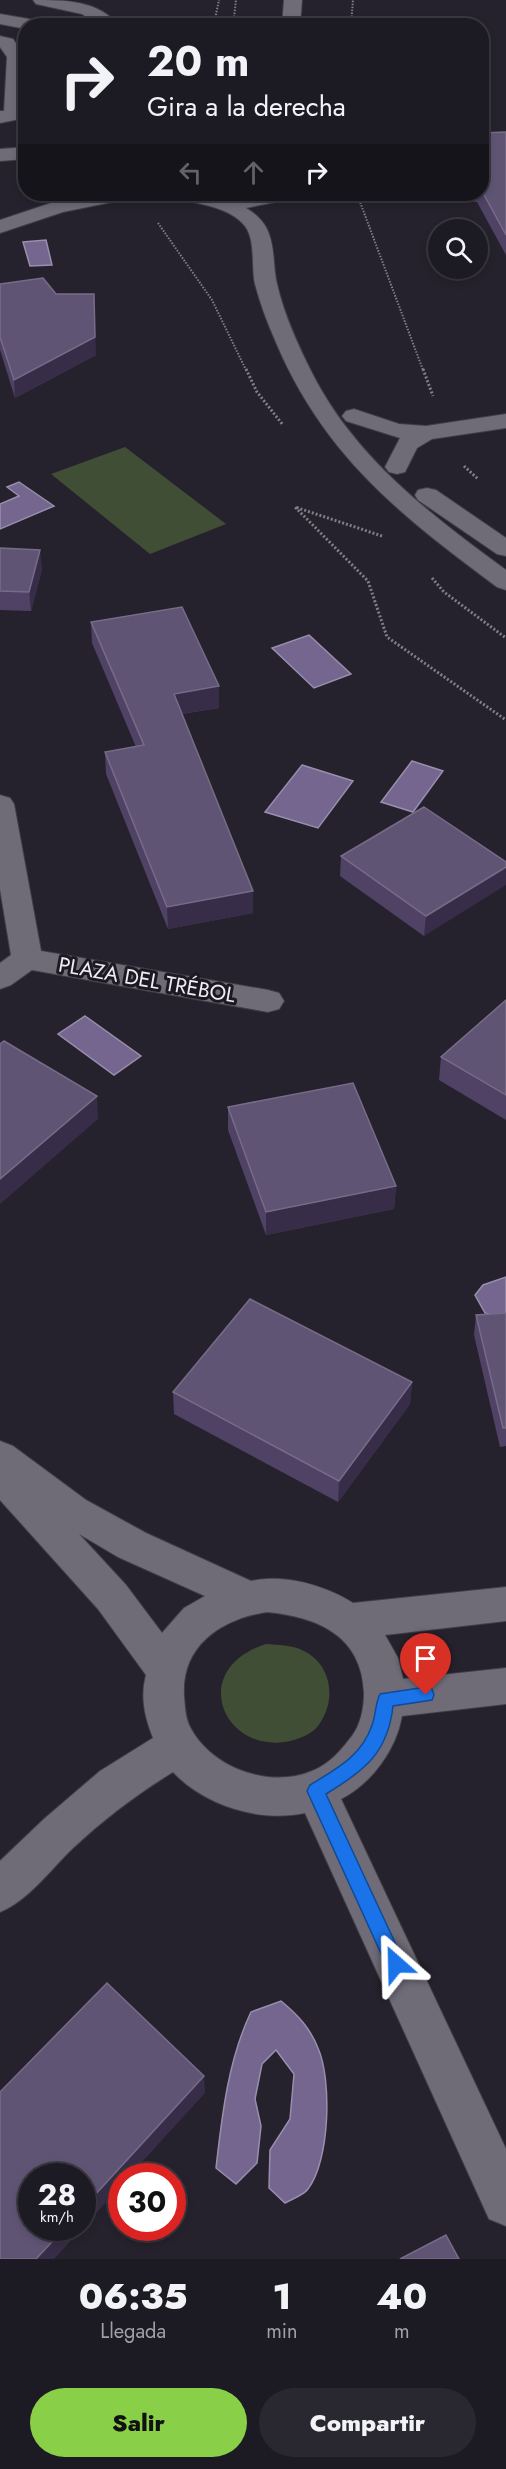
<!DOCTYPE html>
<html lang="es">
<head>
<meta charset="utf-8">
<style>
  body { margin:0; font-family:Jost,sans-serif; background:#29272f; color:#f1f3f6; height:100vh; display:flex; flex-direction:column; font-size:22px; white-space:nowrap }
  * { box-sizing:border-box; margin:0 }
  p { font-size:20px; color:#a0a1a5 }
  .icon { flex:none; width:33px; height:33px; fill:none; stroke:currentColor; stroke-width:2; stroke-linecap:round; stroke-linejoin:round }
  .map { position:relative; height:2259px; overflow:hidden }
  .details { display:flex; flex-direction:column; background:#1c1a22; flex:1 }
  .details>* { flex:none }
  .banner { position:absolute; left:18px; top:18px; width:471px; height:183px; border-radius:24px; box-shadow:0 3px 9px #0003,0 0 0 2px #3a3840; background:#1c1a22; color:#f1f3f6; overflow:hidden }
  .controls { position:absolute; left:428px; top:219px; display:grid; gap:12px }
  .controls a { display:grid; place-items:center; width:60px; height:60px; border-radius:50%; background:#1c1a22; box-shadow:0 3px 9px #0003,0 0 0 2px #3a3840; font-size:30px }
  .speed { position:absolute; left:18px; top:2163px; display:flex; gap:12px; font-size:30px; font-weight:700; text-align:center }
  .speed>* { display:grid; place-content:center; width:78px; height:78px; border-radius:50%; background:#1c1a22; box-shadow:0 3px 9px #0003,0 0 0 2px #3a3840; line-height:1 }
  .speed small { font-size:15px; font-weight:400 }
  .speed .limit { border:9px solid #d22; background:#fff; color:#111 }
  .pin { position:absolute; display:grid; place-items:center; width:51px; height:51px; color:#fff; margin:-62px -26px; border-radius:50% 50% 50% 0; rotate:-45deg; box-shadow:0 0 6px #0007 }
  .pin .icon { rotate:45deg }
  .me { position:absolute; width:66px; margin:-33px; rotate:335deg; stroke-linejoin:round; filter:drop-shadow(0 0 4px #0008) }
  .turn { display:flex; align-items:center; gap:21px; height:126px; padding:0 30px; font-size:27px }
  .turn .icon { width:78px; height:78px; stroke-width:2.5 }
  .turn b { display:block; font-size:42px; line-height:51px }
  .lanes { display:flex; align-items:center; height:57px; padding:0 30px; background:#0003; justify-content:center; gap:30px; direction:ltr }
  .lanes .off { opacity:.35 }
  .eta { display:flex; justify-content:space-evenly; align-items:center; height:102px; text-align:center }
  .eta b { font-size:36px; font-weight:800; line-height:42px }
  .cta { display:flex; gap:12px; margin-top:auto; padding:12px 30px }
  .cta a { flex:1; height:69px; border-radius:36px; background:#89cf48; color:#111; font-size:24px; font-weight:800; line-height:69px; text-align:center }
  .cta a+a { background:#29272f; color:#f1f3f6 }
  .map>svg:first-child { display:block }
  .green { fill:#3f4e34 }
  .water { fill:#74668e; stroke:#998ead; stroke-width:1.5 }
  .lines { fill:none; stroke-linecap:round; stroke-linejoin:round }
  .minor-casing { stroke:#403e46; stroke-width:2 }
  .path-far1 { stroke:#817e87; stroke-width:2; stroke-dasharray:1.5 1.5; stroke-linecap:butt }
  .path { stroke:#817e87; stroke-width:3; stroke-dasharray:2 2; stroke-linecap:butt }
  .minor { fill:#6f6c78; fill-rule:evenodd }
  .wall { fill:#4f4265 }
  .shaded-wall { fill:#372d48 }
  .building { fill:#605474; stroke:#776c88; stroke-width:1.5 }
  .route { fill:#1a73e8; stroke:#114b97; stroke-width:1.5 }
  .labels { text-anchor:middle; dominant-baseline:central; stroke-width:6; stroke-linejoin:round; paint-order:stroke }
  .street-label { font-size:21px; fill:#efedf4; stroke:#1c1923 }
</style>
</head>
<body>
<div class="map">
<svg width="506" height="2259" viewBox="0 0 506 2259">
  <rect width="100%" height="100%" fill="#26222d"/>
  <g class="green">
    <path d="M125,447L226,524L150,554L51,474Z"/>
    <path d="M266,1644C278,1645 291,1645 302,1650C331,1663 337,1698 320,1723C315,1732 304,1737 294,1740C225,1759 185,1670 266,1644Z"/>
  </g>
  <g class="water">
    <path d="M46,240L52,265L30,266L23,242Z"/>
    <path d="M19,482L54,506L0,529V504L19,496L7,487Z"/>
    <path d="M309,635L351,674L314,688L272,648Z"/>
    <path d="M412,761L443,771L413,812L381,802Z"/>
    <path d="M302,765L353,781L318,828L265,812Z"/>
    <path d="M85,1016L141,1056L114,1075L58,1034Z"/>
    <path d="M506,1277V1317L500,1318L485,1313L475,1295L483,1285Z"/>
    <path d="M281,2001C298,2015 310,2028 318,2048C332,2080 330,2160 308,2189C304,2195 292,2199 285,2203L269,2188L270,2150L290,2119L294,2074L276,2050L262,2064L255,2099L261,2126L257,2163L236,2184L216,2168C222,2116 228,2060 251,2012Z"/>
  </g>
  <g class="lines">
    <g class="minor-casing">
      <g id="minor">
        <path d="M33,0C64,0 99,0 119,26H100L82,14L36,4Z"/>
        <path d="M284,0H302L300,26H282Z"/>
        <path d="M0,14L41,21L50,26H26V29L0,24Z"/>
        <path d="M0,36L13,39L25,57L23,115L20,119L0,123V111H4L7,57L0,47Z"/>
        <path d="M26,147V159L0,161V149Z"/>
        <path d="M96,194H135L132,198L63,212L0,233V220L51,203Z"/>
        <path d="M171,194L235,196L298,194L295,198L246,208C256,214 265,222 269,234C275,250 273,268 277,284C284,315 298,345 312,373C355,458 431,515 506,570V590L497,587C400,515 323,455 275,340C267,322 260,303 255,284C251,267 256,241 245,226C229,206 197,204 174,198Z"/>
        <path d="M354,409L399,424L426,426L506,414V428L432,439L417,448L405,472L397,474L389,472L385,467L400,438L346,421L342,416L346,411Z"/>
        <path d="M427,488L436,490L506,538V556L497,554L418,500L415,495L418,490Z"/>
        <path d="M0,795L10,798L14,804L41,951L268,990L279,993L284,1001L279,1009L268,1012L32,970L11,985L0,989V963L11,955L0,889Z"/>
        <path d="M0,1441L13,1446L86,1500L146,1533L251,1581C285,1574 324,1585 353,1603L506,1587V1621L385,1635L398,1658L403,1679L506,1668V1704L402,1716C396,1750 372,1783 341,1799L506,2149V2226L489,2219L305,1813C259,1823 204,1805 173,1772C137,1794 104,1819 73,1848C50,1870 29,1900 0,1912V1861L44,1819L100,1771L153,1738C145,1717 140,1698 146,1675L98,1609L0,1500ZM79,1534L118,1557L205,1596L184,1608L162,1633L126,1585ZM267,1612C317,1617 362,1635 364,1693C364,1707 361,1724 352,1736C341,1750 330,1764 312,1771C270,1789 211,1768 190,1727C185,1717 185,1707 184,1696C181,1645 222,1619 267,1612Z"/>
      </g>
    </g>
    <g class="path-far1">
      <path d="M147,17L215,19L219,0"/>
      <path d="M233,26L236,0"/>
      <path d="M351,26L353,0"/>
      <path d="M357,194L423,370"/>
      <path d="M158,223L212,300L246,370"/>
    </g>
    <g class="path">
      <path d="M246,369L257,392L283,425"/>
      <path d="M423,369L433,396"/>
      <path d="M464,466L478,479"/>
      <path d="M382,536L295,507L368,581L387,637L506,720"/>
      <path d="M432,578L444,592L506,638"/>
    </g>
    <use href="#minor" class="minor"/>
  </g>
  <g class="wall">
    <path d="M506,132V255L477,202H474L471,194H482V133Z"/>
    <path d="M0,284L96,355L15,398L0,350Z"/>
    <path d="M0,548L42,569L31,611L0,610Z"/>
    <path d="M91,622L219,708L182,714L253,913L168,929L106,774L105,752L136,747L92,643Z"/>
    <path d="M341,856L506,862L424,936L340,876Z"/>
    <path d="M506,1000V1120L439,1080L441,1057Z"/>
    <path d="M228,1107L396,1186L394,1209L266,1235L228,1130Z"/>
    <path d="M506,1313V1446L500,1447L474,1335L476,1315Z"/>
    <path d="M412,1382L410,1404L338,1502L174,1414L173,1392Z"/>
  </g>
  <g class="shaded-wall">
    <path d="M94,294L96,355L15,398L14,380Z"/>
    <path d="M40,550L42,569L31,611L29,592Z"/>
    <path d="M219,686V708L174,715V694Z"/>
    <path d="M506,867V885L424,936L426,916Z"/>
    <path d="M253,891V913L168,929L167,907Z"/>
    <path d="M97,1096L98,1119L0,1204V1179Z"/>
    <path d="M396,1186L394,1209L266,1235V1212Z"/>
    <path d="M412,1382L410,1404L338,1502L339,1481Z"/>
    <path d="M204,2076L205,2093L129,2176H122V2185L54,2259H36L65,2228H82V2209Z"/>
  </g>
  <g class="building">
    <path d="M506,132V235L482,191V133Z"/>
    <path d="M43,278L56,294H94L95,337L14,380L0,337V284Z"/>
    <path d="M0,548L40,550L29,592L0,591Z"/>
    <path d="M182,607L219,686L174,694L253,891L167,907L105,752L144,745L91,622Z"/>
    <path d="M424,807L506,862V867L426,916L341,856Z"/>
    <path d="M506,1000V1095L441,1057Z"/>
    <path d="M4,1041L97,1096L0,1179V1044Z"/>
    <path d="M353,1083L396,1186L266,1212L228,1107Z"/>
    <path d="M250,1299L412,1382L339,1481L173,1392Z"/>
    <path d="M506,1313V1428H503L476,1315Z"/>
    <path d="M107,1983L204,2076L82,2209V2176H32V2228H65L36,2259H0V2092Z"/>
    <path d="M446,2235L459,2259H400Z"/>
  </g>
  <path class="route" d="M426,1687L432,1689L434,1695L432,1700L393,1706C388,1753 364,1771 326,1794L405,1964L402,1971L396,1973L389,1971L307,1791L310,1785C336,1769 362,1756 372,1725C376,1715 375,1704 380,1694Z"/>
  <g class="labels">
    <g class="street-label">
      <text transform="translate(147 980) rotate(10)">PLAZA DEL TRÉBOL</text>
    </g>
  </g>
</svg>
<div class="controls">
<a><svg class="icon" aria-label="search" viewBox="0 0 24 24"><circle cx="10" cy="10" r="6"/><path d="M15 15l6 6"/></svg></a>
</div>
<div class="speed"><div>28<small>km/h</small></div><div class="limit">30</div></div>
<div class="pin" style="left:426px;top:1695px;background:#d93025"><svg class="icon" aria-label="arrive" viewBox="0 0 24 24"><path d="M6 21V4h12l-3 4 3 4H6"/></svg></div>
<svg class="me" style="left:396px;top:1964px" viewBox="-20 -20 40 40"><path d="M0-17L14 15 0 8-14 15z" fill="#1a73e8" stroke="#fff" stroke-width="4"/></svg>
<div class="banner">
<div class="turn"><svg class="icon" aria-label="right" viewBox="0 0 24 24"><path d="M7 20v-9h11M14 6l5 5-5 5"/></svg><div><b>20 m</b>Gira a la derecha</div></div>
<div class="lanes"><svg class="icon off" aria-label="left" viewBox="0 0 24 24"><path d="M17 20v-9H6M10 6l-5 5 5 5"/></svg><svg class="icon off" aria-label="ahead" viewBox="0 0 24 24"><path d="M12 20V5M6 11l6-6 6 6"/></svg><svg class="icon" aria-label="right" viewBox="0 0 24 24"><path d="M7 20v-9h11M14 6l5 5-5 5"/></svg></div>
</div>
</div>
<section class="details">
<div class="eta">
<div><b>06:35</b><p>Llegada</p></div>
<div><b>1</b><p>min</p></div>
<div><b>40</b><p>m</p></div>
</div>
<div class="cta"><a>Salir</a><a>Compartir</a></div>
</section>
</body>
</html>
